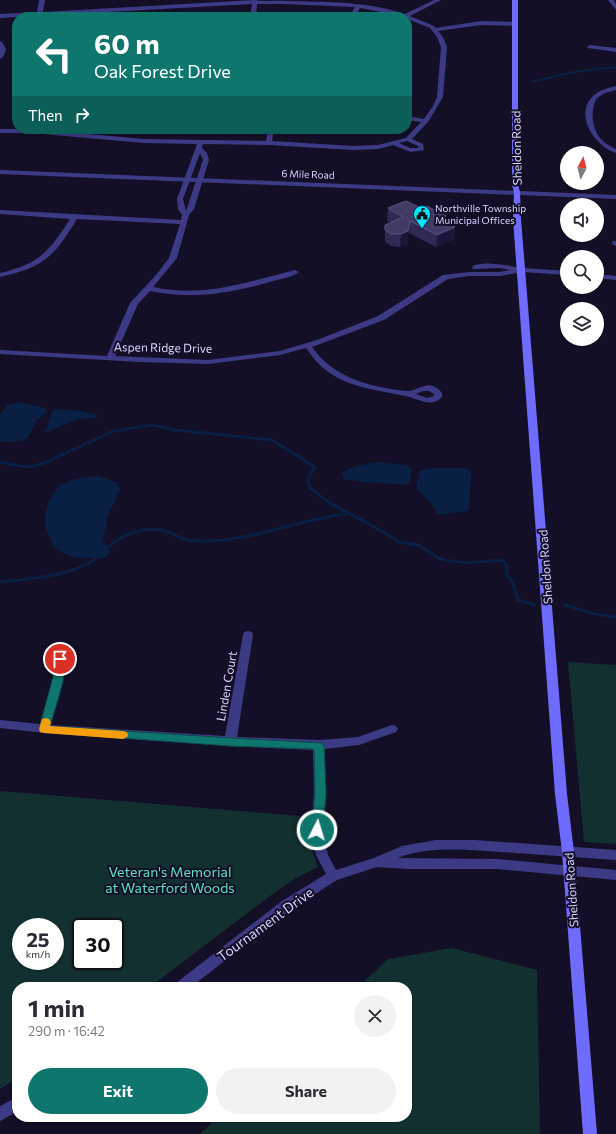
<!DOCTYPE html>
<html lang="en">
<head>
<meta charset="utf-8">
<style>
  body { margin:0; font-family:Commissioner,sans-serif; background:#f2f2f3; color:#2b2b33; height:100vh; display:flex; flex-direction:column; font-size:15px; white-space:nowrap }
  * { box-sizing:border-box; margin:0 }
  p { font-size:13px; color:#7c7c81 }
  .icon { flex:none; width:22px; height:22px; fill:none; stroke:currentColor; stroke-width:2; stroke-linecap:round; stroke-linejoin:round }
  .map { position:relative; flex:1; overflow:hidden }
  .sheet { position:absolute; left:12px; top:982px; width:400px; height:140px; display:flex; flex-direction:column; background:#fff; border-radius:16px; box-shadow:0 1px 3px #0004 }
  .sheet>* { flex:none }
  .top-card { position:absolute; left:12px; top:12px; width:400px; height:122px; border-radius:16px; box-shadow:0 1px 3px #0004; background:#0f766e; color:#fff; overflow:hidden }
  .needle { width:26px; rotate:7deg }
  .fabs { position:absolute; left:560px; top:146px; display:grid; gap:8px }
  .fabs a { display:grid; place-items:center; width:44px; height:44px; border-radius:50%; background:#fff; box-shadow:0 1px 3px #0004; font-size:20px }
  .speed { position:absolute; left:12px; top:918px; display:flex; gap:8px; font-size:20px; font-weight:700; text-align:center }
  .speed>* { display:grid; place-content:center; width:52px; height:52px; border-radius:50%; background:#fff; box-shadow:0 1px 3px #0004; line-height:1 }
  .speed small { font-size:10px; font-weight:400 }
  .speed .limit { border:2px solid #111; border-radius:6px; background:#fff; color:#111 }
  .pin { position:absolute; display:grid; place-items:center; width:34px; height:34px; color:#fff; margin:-17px; border:2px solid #fff; border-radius:50%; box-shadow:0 1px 4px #0007 }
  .me { position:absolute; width:44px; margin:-22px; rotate:5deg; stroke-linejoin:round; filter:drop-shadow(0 0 3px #0008) }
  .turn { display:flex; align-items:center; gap:14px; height:84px; padding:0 16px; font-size:18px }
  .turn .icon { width:52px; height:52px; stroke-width:2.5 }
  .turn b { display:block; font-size:28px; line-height:34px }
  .then { display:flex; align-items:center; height:38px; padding:0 16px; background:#0003; gap:8px; font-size:15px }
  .round { display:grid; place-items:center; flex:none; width:42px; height:42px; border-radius:21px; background:#f2f2f3 }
  .head { display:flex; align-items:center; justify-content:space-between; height:68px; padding:0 16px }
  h1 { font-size:24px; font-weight:700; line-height:30px }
  .button { display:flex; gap:8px; margin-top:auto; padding:8px 16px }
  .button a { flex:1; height:46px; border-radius:24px; background:#0f766e; color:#fff; font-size:16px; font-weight:700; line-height:46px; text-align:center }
  .button a+a { background:#f2f2f3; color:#2b2b33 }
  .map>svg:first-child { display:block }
  .green { fill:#12302f; fill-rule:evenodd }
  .water { fill:#0a1f44 }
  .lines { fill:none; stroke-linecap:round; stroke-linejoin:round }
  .stream-far1 { stroke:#0a1f44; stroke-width:2 }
  .stream { stroke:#0a1f44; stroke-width:3 }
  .minor { fill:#3d3a85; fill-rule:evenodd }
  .tertiary { fill:#3d3a85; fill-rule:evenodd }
  .secondary { fill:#6f6bff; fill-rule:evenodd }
  .wall { fill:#312854 }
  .shaded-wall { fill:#1d163a }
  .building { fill:#433a66; stroke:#5a527e }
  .route { fill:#0f766e; stroke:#0a4d48 }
  .slow { fill:#f59e0b }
  .labels { text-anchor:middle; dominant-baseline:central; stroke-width:4; stroke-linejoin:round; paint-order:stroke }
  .far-street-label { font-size:10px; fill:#d9d4ff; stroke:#130f26 }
  .far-poi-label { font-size:10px; fill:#d9d4ff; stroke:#130f26; text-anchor:start }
  .street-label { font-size:12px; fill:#d9d4ff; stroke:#130f26 }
  .near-park-label { font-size:14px; fill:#5fe0c0; stroke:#130f26 }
  .near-street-label { font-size:14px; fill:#d9d4ff; stroke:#130f26 }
</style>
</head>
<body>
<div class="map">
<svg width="616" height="1134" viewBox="0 0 616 1134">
  <rect width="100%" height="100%" fill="#130f26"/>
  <g class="green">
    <path d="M568,662L616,665V844L584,842Z"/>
    <path d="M0,791L310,817L311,847L318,867L295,879L270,896L150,987H17V1079L0,1089ZM21,927H55V961H21ZM81,927H115V961H81Z"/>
    <path d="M452,948L537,970L540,1134H200L218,1117H407V987H358L388,959Z"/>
  </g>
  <g class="water">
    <path d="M20,402L44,408L48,411L37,420L28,438L21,441L8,442L0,441V415L7,405Z"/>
    <path d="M55,409L81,411L98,415L96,418L79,419L45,433L52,411Z"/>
    <path d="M376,462L407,465L411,468V478L408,485L364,482L343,479L342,472L356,466Z"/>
    <path d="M431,468H466L471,472L469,511L436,515L435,508L416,488L419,471Z"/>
    <path d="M97,476L117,482L120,490L108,516L103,540L110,552L105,558C91,558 78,560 65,554C40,541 40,506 59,487C68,478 84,478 97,476Z"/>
  </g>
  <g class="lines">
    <path class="stream-far1" d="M531,82L574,72L616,67"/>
    <g class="stream">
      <path d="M0,462L26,467L34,466L47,462L113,431L152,425L175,430L272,440L315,467L308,479L310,488L330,503L394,538L398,542L419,545L436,557L445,560L466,563L503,560L507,567L506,574L512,581L518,600L534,605"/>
      <path d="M106,549C121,535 144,525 165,531C172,533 178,537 184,539C192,542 201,541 209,541C256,539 299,520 346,514"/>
      <path d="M0,582C30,579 75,576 99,556"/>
      <path d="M565,605L595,614L616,617"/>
    </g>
    <g class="minor">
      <path d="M39,0H45L43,12L255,0C265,2 276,0 286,1C325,2 367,1 405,14L434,0H441L410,16L434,26L436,28L481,21L515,22L518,24L515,26L481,25L438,31L443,37L447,47L443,97L428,122L412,139L423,144L424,150L411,152L393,145L378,149L353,150L269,145L203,144L202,148L207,153L209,160L194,209L189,215L177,258L153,287C204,298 247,282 295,270L299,272C293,277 281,279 273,281C232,293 191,300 150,291L138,304L115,356L208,360L280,351L317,340L378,316L443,275L469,272H500L510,270L500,268L473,269L472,267C482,259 511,267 524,268C538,269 553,270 567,271V275L522,272L500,276H469L448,279L384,320L312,347C334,378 370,387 406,391C418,392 429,376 442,393V397C431,409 418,398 405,396C364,387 332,387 306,348L280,355L208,364L140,362L0,354V350L107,356L130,303L156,275L169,258L180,224L77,219C54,257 44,267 0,277V273C39,264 49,252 70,219L0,214V210L181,220L182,215L178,209L177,199L197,144L144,143L32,133H0V129H32L144,139L266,141L268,129H274L272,141L353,146L378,145L406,138L421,122L407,120V116L424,119L433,106L437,97L441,47L437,37L430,28L407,19V17L360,8L355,17H349L355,7L284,4H257L256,17H250L252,4L0,18V14L37,12ZM407,141L418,146L419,148H410L399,143ZM200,153L203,160L186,211L183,199ZM423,391H429L434,394V396L427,398L416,394Z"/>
      <path d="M608,0H614L616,4V10Z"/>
      <path d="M0,41L3,43L6,50L3,57L0,59Z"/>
      <path d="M590,45L616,48V52L588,48L587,47Z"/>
      <path d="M616,86V90L605,93L597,98C590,109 592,128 600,138C604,143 610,146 616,149V153C594,146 574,114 593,96C599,90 608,88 616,86Z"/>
      <path d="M613,241H616V246L612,244Z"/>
      <path d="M597,274L616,276V280L597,278Z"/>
      <path d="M248,631L252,632L253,635L237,737L319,740L358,737L392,725L396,726L398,729L396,732L359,745L325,749L326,793L323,830L328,855L336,870L374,858L402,846L436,840H475L616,850V860C583,858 549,855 516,853C481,851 430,844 398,858L497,859L616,870V880L497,869H407L377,867L337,880L292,909L191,987H174L176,983L282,901L326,874L316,855L311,830L314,793L313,750L230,746L44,733L0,728V720L40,724L55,670L54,649L55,646H63L64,649L65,670L51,725L225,736L243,635L244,632Z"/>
      <path d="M17,1097V1112L0,1121V1106Z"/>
    </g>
    <path class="tertiary" d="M0,170L616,195V199L0,174Z"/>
    <path class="secondary" d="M512,0H518V185L520,192L521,219L567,794L574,852L597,1134H583L562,852L555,794L513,219L514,192L512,185Z"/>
  </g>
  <path class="wall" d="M388,208H421L446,216V222L455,227L454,239L436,247L409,233L407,244L400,247L391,246L385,242V225L391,223L387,221Z"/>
  <g class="shaded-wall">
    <path d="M446,216L445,228L440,219Z"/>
    <path d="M410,221L409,233L407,244L400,247L401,234Z"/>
    <path d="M455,227L454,239L436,247L437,235Z"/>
  </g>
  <path class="building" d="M406,201L421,208L427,206L446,216L440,219L455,227L437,235L410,221L408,231L401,234H391L385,230V225L403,217L388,208Z"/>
  <path class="route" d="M60,655L63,657C70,670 54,710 50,726L230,738L322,743L324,746L326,793L323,830L321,833L317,835L313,833L312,830L315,793L314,749L230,746L40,732L39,729L55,670V659L56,657Z"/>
  <path class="slow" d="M46,718L49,719L51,722L50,726L123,731L127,732L128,735L127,737L123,739L44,733L40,732L39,729L42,719Z"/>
  <defs>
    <g id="civic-pin" transform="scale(0.9)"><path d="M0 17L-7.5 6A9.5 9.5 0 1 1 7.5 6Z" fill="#00e5ff" stroke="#130f26"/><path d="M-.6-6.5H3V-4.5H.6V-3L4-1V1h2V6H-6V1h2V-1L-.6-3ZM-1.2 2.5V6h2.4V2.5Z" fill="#111"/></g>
  </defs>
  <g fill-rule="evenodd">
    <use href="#civic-pin" x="422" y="214"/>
  </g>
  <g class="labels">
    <g class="far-street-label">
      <text transform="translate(308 174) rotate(2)">6 Mile Road</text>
    </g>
    <g class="far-poi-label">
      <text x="435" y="208">Northville Township<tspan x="435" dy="12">Municipal Offices</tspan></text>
    </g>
    <g class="street-label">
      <text transform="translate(516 148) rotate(-91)">Sheldon Road</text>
      <text transform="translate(163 347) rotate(1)">Aspen Ridge Drive</text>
      <text transform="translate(545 567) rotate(-94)">Sheldon Road</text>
      <text transform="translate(226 686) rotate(-80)">Linden Court</text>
      <text transform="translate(571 890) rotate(-94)">Sheldon Road</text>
    </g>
    <g class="near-park-label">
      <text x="170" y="871">Veteran's Memorial<tspan x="170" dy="16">at Waterford Woods</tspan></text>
    </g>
    <g class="near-street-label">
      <text transform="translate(265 924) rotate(-36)">Tournament Drive</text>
    </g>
  </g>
</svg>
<div class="fabs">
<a><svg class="needle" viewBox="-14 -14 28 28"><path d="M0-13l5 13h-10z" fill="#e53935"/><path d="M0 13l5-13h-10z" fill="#7c7c81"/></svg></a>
<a><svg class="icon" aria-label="sound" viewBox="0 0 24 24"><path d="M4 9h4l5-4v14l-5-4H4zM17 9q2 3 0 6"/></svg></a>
<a><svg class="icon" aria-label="search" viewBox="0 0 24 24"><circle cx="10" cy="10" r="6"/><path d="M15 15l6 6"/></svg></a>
<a><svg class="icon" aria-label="layers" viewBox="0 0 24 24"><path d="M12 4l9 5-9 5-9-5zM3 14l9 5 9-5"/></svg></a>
</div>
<div class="speed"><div>25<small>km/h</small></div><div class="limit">30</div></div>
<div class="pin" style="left:60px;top:659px;background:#d93025"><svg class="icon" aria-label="arrive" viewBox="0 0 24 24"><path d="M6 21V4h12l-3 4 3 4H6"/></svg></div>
<svg class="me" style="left:317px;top:830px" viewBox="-20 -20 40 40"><circle r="17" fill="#0f766e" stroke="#fff" stroke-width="3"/><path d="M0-11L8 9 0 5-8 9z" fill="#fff"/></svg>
<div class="top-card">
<div class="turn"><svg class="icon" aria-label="left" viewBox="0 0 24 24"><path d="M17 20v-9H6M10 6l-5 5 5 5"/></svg><div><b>60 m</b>Oak Forest Drive</div></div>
<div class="then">Then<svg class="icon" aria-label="right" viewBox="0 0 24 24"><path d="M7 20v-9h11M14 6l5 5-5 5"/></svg></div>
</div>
<section class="sheet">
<div class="head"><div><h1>1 min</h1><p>290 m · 16:42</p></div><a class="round"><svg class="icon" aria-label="close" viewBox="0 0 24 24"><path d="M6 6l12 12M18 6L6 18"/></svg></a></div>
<div class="button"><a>Exit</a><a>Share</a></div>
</section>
</div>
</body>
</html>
